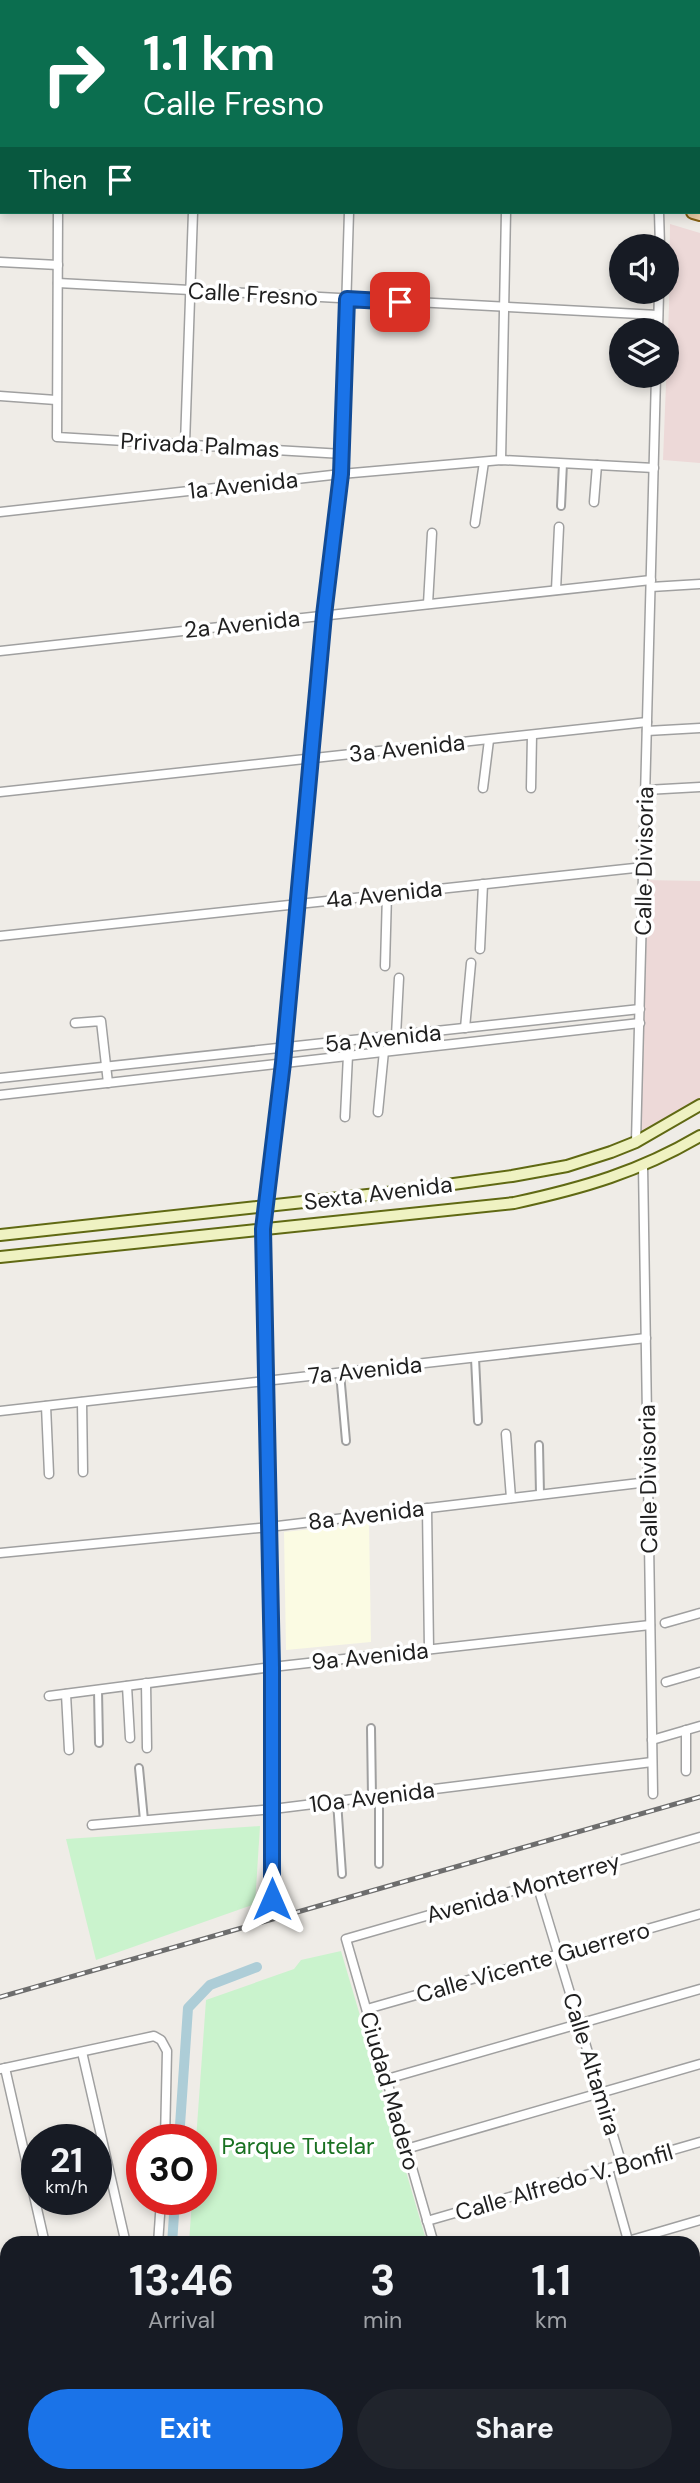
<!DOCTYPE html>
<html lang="en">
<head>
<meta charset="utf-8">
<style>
  body { margin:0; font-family:"DM Sans",sans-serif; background:#20242c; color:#f1f3f6; height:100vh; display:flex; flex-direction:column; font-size:26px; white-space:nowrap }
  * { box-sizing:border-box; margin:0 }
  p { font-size:23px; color:#9ea1a6 }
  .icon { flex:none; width:38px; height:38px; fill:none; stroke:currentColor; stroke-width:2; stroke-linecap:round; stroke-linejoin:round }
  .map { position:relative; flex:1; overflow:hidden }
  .sheet { position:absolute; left:0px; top:2236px; width:700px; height:247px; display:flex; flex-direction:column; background:#171b24; border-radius:21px 21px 0 0; box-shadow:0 4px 10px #0003 }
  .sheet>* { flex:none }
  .guide { position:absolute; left:0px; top:0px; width:700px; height:214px; box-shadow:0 4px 10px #0003; background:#0b6e4f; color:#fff; overflow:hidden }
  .tools { position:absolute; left:609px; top:234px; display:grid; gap:14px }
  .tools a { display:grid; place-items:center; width:70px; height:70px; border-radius:50%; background:#171b24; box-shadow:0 4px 10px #0003; font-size:35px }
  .speed { position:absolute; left:21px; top:2124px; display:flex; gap:14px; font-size:35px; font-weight:700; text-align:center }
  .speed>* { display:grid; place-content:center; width:91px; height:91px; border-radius:50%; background:#171b24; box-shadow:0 4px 10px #0003; line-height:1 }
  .speed small { font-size:18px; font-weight:400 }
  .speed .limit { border:10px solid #d22; background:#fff; color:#111 }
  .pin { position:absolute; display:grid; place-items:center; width:60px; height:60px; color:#fff; margin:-30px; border-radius:14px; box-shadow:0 4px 10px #0006 }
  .me { position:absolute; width:77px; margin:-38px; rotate:0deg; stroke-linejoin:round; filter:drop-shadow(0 0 5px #0008) }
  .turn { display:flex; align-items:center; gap:24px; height:147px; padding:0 28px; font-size:32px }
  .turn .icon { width:91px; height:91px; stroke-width:2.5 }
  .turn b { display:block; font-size:49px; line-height:60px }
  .then { display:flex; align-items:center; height:66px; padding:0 28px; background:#0003; gap:14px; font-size:26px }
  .eta { display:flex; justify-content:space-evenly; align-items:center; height:119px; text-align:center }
  .eta b { font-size:42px; font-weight:700; line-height:49px }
  .action { display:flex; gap:14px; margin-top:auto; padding:14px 28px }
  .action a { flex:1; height:80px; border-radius:42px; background:#1a73e8; color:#fff; font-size:28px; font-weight:700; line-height:80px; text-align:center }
  .action a+a { background:#20242c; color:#f1f3f6 }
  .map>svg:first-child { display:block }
  .commercial { fill:#edd9d8 }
  .education { fill:#fbfbe3 }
  .grass { fill:#cae2b3 }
  .park { fill:#caf3cd }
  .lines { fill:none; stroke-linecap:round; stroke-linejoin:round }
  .canal { stroke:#adcdd7; stroke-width:10 }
  .pedestrian-casing { stroke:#a0a0a0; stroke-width:10 }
  .minor-casing { stroke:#a0a0a0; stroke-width:11 }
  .tertiary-casing { stroke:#a0a0a0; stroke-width:13 }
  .secondary-casing { stroke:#606913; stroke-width:14 }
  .primary-casing { stroke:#876113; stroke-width:16 }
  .pedestrian { stroke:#fff; stroke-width:6 }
  .minor { stroke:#fff; stroke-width:8 }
  .tertiary { stroke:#fff; stroke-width:10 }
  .secondary { stroke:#eff2c2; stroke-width:10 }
  .primary { stroke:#f0d2aa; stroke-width:12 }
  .rail-casing { stroke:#6d6d6d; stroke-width:5 }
  .rail { stroke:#fff; stroke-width:2.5; stroke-dasharray:8; stroke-linecap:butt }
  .route-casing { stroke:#114b97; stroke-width:18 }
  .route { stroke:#1a73e8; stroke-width:12 }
  .labels { text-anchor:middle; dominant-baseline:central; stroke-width:7; stroke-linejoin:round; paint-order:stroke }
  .street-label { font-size:23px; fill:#1f1f1f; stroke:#fff }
  .park-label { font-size:23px; fill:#1a7122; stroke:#fff }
</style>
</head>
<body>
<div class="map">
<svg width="700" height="2483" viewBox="0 0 700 2483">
  <rect width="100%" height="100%" fill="#efece7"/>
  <g class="commercial">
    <path d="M670,224L700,233V463L663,460L669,307Z"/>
    <path d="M643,880L700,881V1105L636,1142Z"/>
  </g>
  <path class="education" d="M369,1523L371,1642L286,1650L284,1532Z"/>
  <path class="grass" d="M0,2271L7,2281V2377L2,2379L0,2370Z"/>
  <g class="park">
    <path d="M260,1826L255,1904L96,1960L66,1839Z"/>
    <path d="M341,1951L427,2243H189L192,2200H201V2140H196L206,2000L294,1969L301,1960Z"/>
  </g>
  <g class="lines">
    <g class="canal">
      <path d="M179,2140L188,2008L210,1985L257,1967"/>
      <path d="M172,2244L175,2200"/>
      <path d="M153,2483V2476"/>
    </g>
    <g class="pedestrian-casing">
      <g id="pedestrian">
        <path d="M561,506L563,463"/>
        <path d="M475,1358L478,1421"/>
        <path d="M340,1373L346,1441"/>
        <path d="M539,1445L540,1494"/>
        <path d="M98,1690L99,1743"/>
        <path d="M371,1728L372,1797"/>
        <path d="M139,1768L144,1820"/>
        <path d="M379,1796V1864"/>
        <path d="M337,1801L342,1874"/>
      </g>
    </g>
    <g class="minor-casing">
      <g id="minor">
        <path d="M61,2V0"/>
        <path d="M431,2V0"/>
        <path d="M698,34H700"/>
        <path d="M698,60L700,61"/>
        <path d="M0,66H2"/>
        <path d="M0,130H2"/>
        <path d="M58,212L57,437L343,454"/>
        <path d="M659,212L660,247"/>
        <path d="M0,262L58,265"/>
        <path d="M58,283L658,315"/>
        <path d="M658,331L659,292"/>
        <path d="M0,396L56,400"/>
        <path d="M185,444L193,212"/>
        <path d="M501,460L506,212"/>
        <path d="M594,502L597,465"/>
        <path d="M0,512L341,474L501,460L654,468"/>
        <path d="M475,523L484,462"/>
        <path d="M651,587L700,584"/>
        <path d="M556,590L559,527"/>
        <path d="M428,604L432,533"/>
        <path d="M0,651L651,580"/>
        <path d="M647,731L700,728"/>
        <path d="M483,788L489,740"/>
        <path d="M531,788L532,735"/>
        <path d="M646,790L700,787"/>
        <path d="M0,792L647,722"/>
        <path d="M0,936L644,867"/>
        <path d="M480,949L483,884"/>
        <path d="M385,966L387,894"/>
        <path d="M75,1023L101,1021L108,1083"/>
        <path d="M465,1028L471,963"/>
        <path d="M396,1036L399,978"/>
        <path d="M0,1078L640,1009"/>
        <path d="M0,1095L640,1023"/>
        <path d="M378,1112L384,1051"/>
        <path d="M345,1117L348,1055"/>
        <path d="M636,1142L656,376"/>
        <path d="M643,1165L653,1794"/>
        <path d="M82,1402L83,1472"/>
        <path d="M46,1406L49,1474"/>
        <path d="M0,1411L646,1338"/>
        <path d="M506,1434L511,1498"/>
        <path d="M427,1508L429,1649"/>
        <path d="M0,1553L269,1527L648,1482"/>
        <path d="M665,1623L700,1613"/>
        <path d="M666,1682L700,1672"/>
        <path d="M146,1683L147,1748"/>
        <path d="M127,1686L130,1738"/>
        <path d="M66,1694L69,1750"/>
        <path d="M49,1696L272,1667L650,1625"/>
        <path d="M686,1730V1771"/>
        <path d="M652,1740L700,1726"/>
        <path d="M92,1825L273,1809L652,1762"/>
        <path d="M537,1884L622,2165"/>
        <path d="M272,1899V1667L263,1229L283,1063L324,615L341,474L349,212"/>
        <path d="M367,2009L700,1914"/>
        <path d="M82,2052L126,2244"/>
        <path d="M5,2068L45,2244"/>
        <path d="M0,2069L154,2036L161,2040L167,2051L165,2140"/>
        <path d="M387,2079L700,1989"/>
        <path d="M406,2149L700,2064"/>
        <path d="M608,2169L629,2244"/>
        <path d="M427,2221L700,2142"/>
        <path d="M158,2244L161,2200"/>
        <path d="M434,2244L346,1939L700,1837"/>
        <path d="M618,2244L700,2220"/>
        <path d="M693,2306L700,2304"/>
        <path d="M693,2387L700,2385"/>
        <path d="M0,2389L7,2387"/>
        <path d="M0,2408L7,2443"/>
        <path d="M13,2476L15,2483"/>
        <path d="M97,2476L99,2483"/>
        <path d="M225,2476L227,2483"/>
        <path d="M536,2476L538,2483"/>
        <path d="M360,2483L384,2476"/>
      </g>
    </g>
    <g class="tertiary-casing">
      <g id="tertiary">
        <path d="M660,2V0"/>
        <path d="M685,2V0"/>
        <path d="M693,2471L700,2469"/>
        <path d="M651,2483L674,2476"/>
        <path d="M691,2483L700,2480"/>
      </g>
    </g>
    <g class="secondary-casing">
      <g id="secondary">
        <path d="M0,1235L395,1192L512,1176L567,1166L611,1152L636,1142L700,1105"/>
        <path d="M0,1257L514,1203C583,1188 639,1172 700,1136"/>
      </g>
    </g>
    <g class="primary-casing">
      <g id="primary">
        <path d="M129,0L134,2"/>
        <path d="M205,0L210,2"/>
        <path d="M698,192L700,193"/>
        <path d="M693,212L700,214"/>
      </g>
    </g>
    <use href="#pedestrian" class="pedestrian"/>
    <use href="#minor" class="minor"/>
    <use href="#tertiary" class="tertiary"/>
    <use href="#secondary" class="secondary"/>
    <use href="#primary" class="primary"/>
    <g class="rail-casing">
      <path id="rail" d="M0,1997L700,1797"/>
    </g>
    <use href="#rail" class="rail"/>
  </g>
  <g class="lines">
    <g class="route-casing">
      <path id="route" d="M272,1899V1667L263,1229L283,1063L324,615L341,474L347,299L400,302"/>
    </g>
    <use href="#route" class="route"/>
  </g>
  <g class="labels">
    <g class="street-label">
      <text transform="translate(253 294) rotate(3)">Calle Fresno</text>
      <text transform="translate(200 445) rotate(3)">Privada Palmas</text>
      <text transform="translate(243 485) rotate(-6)">1a Avenida</text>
      <text transform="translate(242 624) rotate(-6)">2a Avenida</text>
      <text transform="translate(407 748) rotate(-6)">3a Avenida</text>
      <text transform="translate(644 861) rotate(-89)">Calle Divisoria</text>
      <text transform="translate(384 894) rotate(-6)">4a Avenida</text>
      <text transform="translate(383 1038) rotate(-6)">5a Avenida</text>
      <text transform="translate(378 1193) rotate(-7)">Sexta Avenida</text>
      <text transform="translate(365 1370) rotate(-6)">7a Avenida</text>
      <text transform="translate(648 1479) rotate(-91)">Calle Divisoria</text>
      <text transform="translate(366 1515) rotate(-7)">8a Avenida</text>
      <text transform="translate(370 1656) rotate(-6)">9a Avenida</text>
      <text transform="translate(372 1797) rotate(-7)">10a Avenida</text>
      <text transform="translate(523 1888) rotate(-16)">Avenida Monterrey</text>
      <text transform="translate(533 1962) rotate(-16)">Calle Vicente Guerrero</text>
      <text transform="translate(592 2064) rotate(73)">Calle Altamira</text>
      <text transform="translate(390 2091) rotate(74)">Ciudad Madero</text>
      <text transform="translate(564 2182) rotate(-16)">Calle Alfredo V. Bonfil</text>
    </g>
    <g class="park-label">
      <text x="298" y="2146">Parque Tutelar</text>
    </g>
  </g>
</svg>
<div class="tools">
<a><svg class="icon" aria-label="sound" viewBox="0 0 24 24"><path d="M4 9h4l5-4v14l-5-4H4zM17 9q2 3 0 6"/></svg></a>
<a><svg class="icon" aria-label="layers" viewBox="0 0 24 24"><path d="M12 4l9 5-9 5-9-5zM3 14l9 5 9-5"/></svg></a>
</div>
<div class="speed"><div>21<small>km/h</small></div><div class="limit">30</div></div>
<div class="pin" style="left:400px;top:302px;background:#d93025"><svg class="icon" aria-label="arrive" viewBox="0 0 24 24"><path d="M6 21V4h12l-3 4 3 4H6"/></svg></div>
<svg class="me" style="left:272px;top:1899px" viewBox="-20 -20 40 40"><path d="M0-17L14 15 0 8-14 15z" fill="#1a73e8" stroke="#fff" stroke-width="4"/></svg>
<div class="guide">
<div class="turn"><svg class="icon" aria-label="right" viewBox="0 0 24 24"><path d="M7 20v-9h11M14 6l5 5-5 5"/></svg><div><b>1.1 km</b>Calle Fresno</div></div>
<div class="then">Then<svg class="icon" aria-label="arrive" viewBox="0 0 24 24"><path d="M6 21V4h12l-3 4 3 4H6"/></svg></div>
</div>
<section class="sheet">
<div class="eta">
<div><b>13:46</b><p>Arrival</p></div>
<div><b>3</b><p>min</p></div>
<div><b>1.1</b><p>km</p></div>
</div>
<div class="action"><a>Exit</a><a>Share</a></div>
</section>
</div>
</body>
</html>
